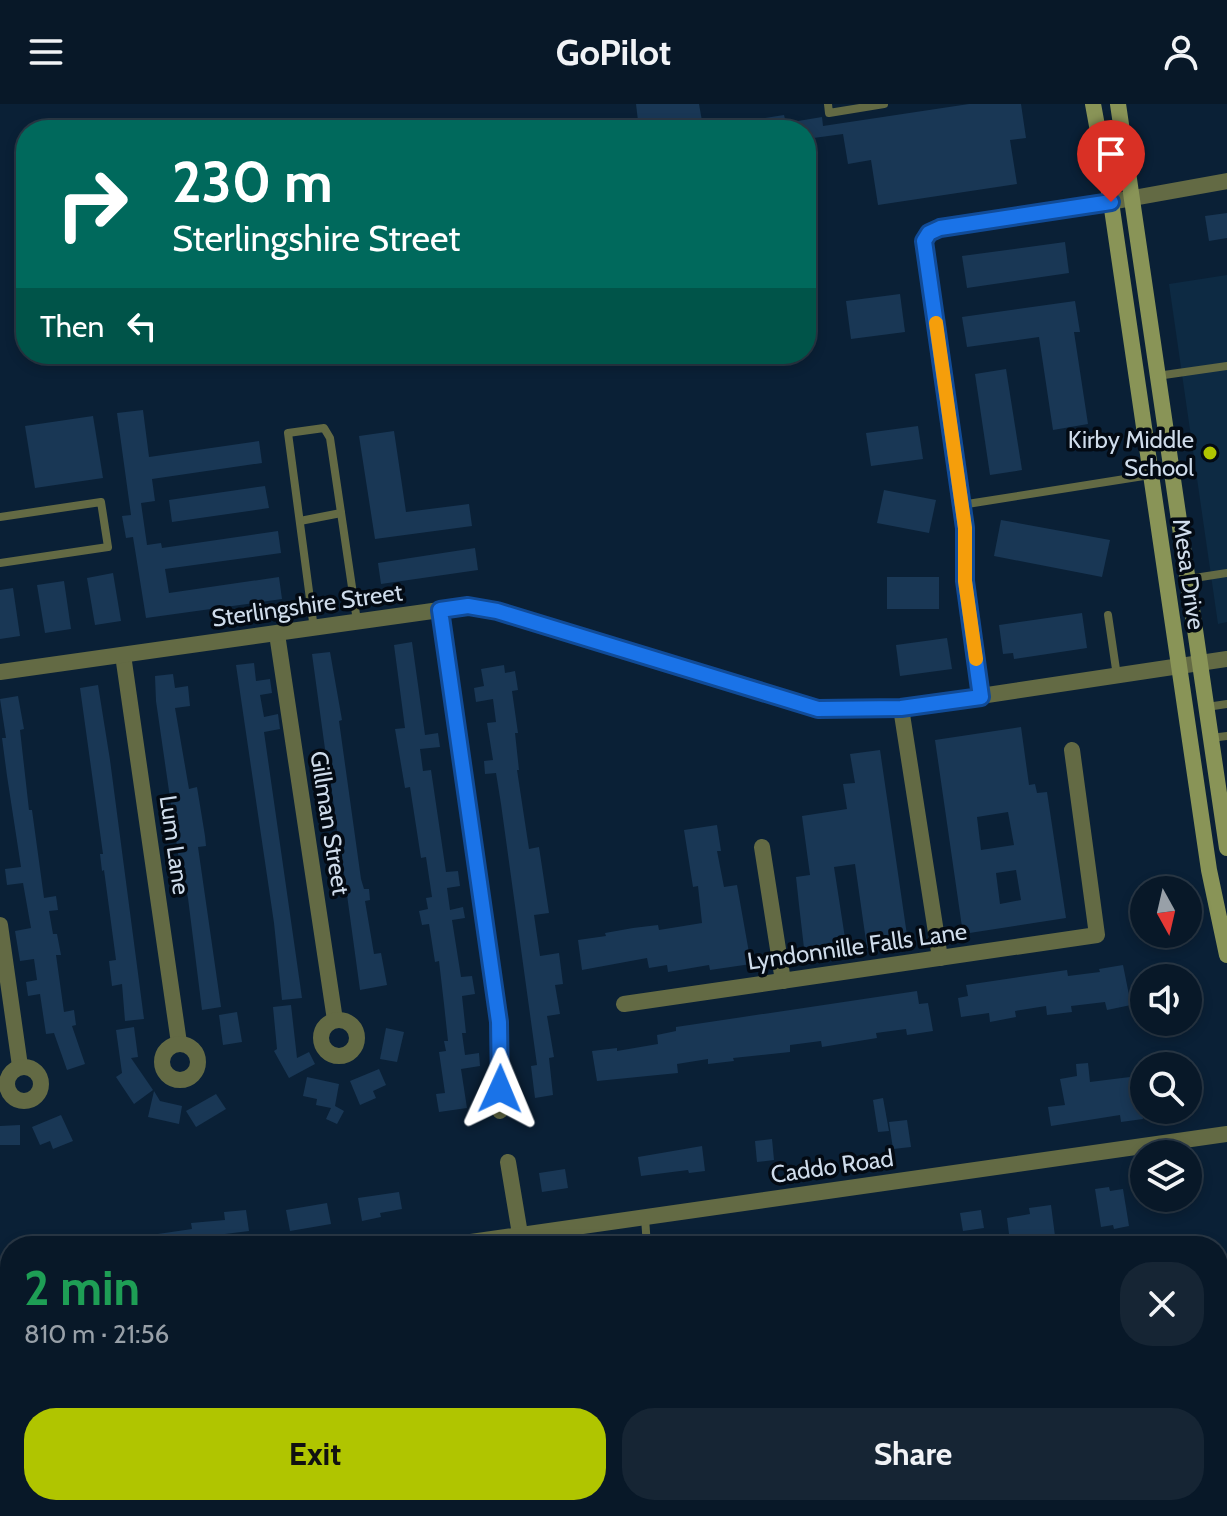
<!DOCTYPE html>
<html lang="en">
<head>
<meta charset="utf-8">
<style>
  body { margin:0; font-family:Cabin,sans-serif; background:#162534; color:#f1f3f6; height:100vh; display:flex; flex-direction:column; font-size:30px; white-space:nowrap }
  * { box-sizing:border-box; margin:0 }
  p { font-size:26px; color:#98a0a8 }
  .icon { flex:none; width:44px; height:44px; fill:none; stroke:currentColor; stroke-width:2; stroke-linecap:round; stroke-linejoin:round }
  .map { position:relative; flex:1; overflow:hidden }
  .sheet { position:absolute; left:0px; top:1132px; width:1228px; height:280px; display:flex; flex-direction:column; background:#081828; border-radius:32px 32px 0 0; box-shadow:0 4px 12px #0003,0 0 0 2px #293745 }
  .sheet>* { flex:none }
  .hud { position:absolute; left:16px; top:16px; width:800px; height:244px; border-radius:32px; box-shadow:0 4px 12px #0003,0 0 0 2px #293745; background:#00695c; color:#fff; overflow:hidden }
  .needle { width:52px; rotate:172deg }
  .buttons { position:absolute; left:1130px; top:772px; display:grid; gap:16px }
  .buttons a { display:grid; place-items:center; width:72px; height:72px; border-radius:50%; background:#081828; box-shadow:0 4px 12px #0003,0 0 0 2px #293745; font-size:40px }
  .pin { position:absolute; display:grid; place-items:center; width:68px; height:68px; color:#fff; margin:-82px -34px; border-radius:50% 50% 50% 0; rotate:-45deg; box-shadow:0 0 8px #0007 }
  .pin .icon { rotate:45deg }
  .me { position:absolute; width:88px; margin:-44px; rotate:1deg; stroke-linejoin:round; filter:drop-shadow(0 0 6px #0008) }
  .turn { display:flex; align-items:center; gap:28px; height:168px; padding:0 24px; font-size:36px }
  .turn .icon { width:104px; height:104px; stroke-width:2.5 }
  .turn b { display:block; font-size:56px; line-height:68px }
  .then { display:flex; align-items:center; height:76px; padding:0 24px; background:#0003; gap:16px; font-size:30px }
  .round { display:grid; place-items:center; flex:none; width:84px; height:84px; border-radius:32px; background:#162534 }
  .headline { display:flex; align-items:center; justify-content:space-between; height:136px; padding:0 24px }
  h1 { font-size:48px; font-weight:700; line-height:60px; color:#1e9e55 }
  .primary-button { display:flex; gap:16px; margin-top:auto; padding:16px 24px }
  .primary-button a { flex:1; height:92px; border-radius:32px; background:#b0c500; color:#111; font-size:32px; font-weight:700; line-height:92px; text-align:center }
  .primary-button a+a { background:#162534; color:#f1f3f6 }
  header { display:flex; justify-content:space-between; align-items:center; height:104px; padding:0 24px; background:#081828; font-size:36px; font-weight:700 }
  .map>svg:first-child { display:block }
  .built { fill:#0d2a43 }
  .building { fill:#193755; fill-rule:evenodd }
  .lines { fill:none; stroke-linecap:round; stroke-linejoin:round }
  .service { stroke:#636a44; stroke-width:8 }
  .minor { stroke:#636a44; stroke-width:16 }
  .secondary { stroke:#899457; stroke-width:16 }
  .route-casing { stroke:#114b97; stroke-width:20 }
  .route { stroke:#1a73e8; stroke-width:14 }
  .slow { stroke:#f59e0b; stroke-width:14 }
  .poi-dot { fill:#b0c500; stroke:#030a13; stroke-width:3 }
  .labels { text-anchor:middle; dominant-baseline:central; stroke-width:7; stroke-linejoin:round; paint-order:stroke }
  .poi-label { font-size:24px; fill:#cfdceb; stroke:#030a13; text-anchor:end }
  .street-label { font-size:24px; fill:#cfdceb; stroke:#030a13 }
</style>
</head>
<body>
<header><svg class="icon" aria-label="menu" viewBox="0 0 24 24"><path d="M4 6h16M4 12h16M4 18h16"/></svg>GoPilot<svg class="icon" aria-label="person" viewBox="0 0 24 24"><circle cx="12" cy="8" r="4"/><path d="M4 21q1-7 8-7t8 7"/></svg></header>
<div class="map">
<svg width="1227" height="1412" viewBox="0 0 1227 1412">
  <rect width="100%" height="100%" fill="#0a2036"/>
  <path class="built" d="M1227,171V518L1218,520L1169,180Z"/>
  <g class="building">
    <path d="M636,0H699L702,17L639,25Z"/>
    <path d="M969,0H1021L1026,34L1010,36L1017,80L878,101L871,56L848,60L843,30L806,35V26H729L728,20L784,11L786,19L822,13L823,22Z"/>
    <path d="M1227,109V134L1209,137L1205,112Z"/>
    <path d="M1065,138L1069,169L967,184L962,152Z"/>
    <path d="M900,190L905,228L851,235L846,197Z"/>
    <path d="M1075,197L1080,228H1074L1088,320L1053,326L1039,233L967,243L962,213Z"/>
    <path d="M1006,265L1022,366L990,371L975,270Z"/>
    <path d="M143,306L149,353L259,337L262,359L152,375L155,397L141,399L147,441L161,439L162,444L278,427L281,449L165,465L169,489L279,473L282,495L146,514L133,433L126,434L122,412L131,411L117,309Z"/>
    <path d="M93,312L103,374L35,384L25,322Z"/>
    <path d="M918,322L923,355L871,362L866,329Z"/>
    <path d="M394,327L406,408L469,400L472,422L375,435L359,332Z"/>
    <path d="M265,382L269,404L172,418L169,396Z"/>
    <path d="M884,386L936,396L929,429L877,419Z"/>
    <path d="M1001,416L1110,436L1102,473L994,452Z"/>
    <path d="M475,444L478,466L381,480L378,459Z"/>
    <path d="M113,469L121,517L95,521L87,474Z"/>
    <rect x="887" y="473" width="52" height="32"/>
    <path d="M64,477L71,525L45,529L37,481Z"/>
    <path d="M13,484L20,532L0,535V486Z"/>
    <path d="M1082,509L1087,544L1014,555L1013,549L1003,550L999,521Z"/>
    <path d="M947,534L952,565L900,572L896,541Z"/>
    <path d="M412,538L425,631L438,629L440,643L420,645L423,667L431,666L446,768L458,767L460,782L447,784L450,806L463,803L465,814L452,816L461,873L472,872L475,890L462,892L466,929H462L465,951L479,949L480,962L461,965L467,1004L439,1008L436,990L445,989L439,948L446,947L444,937H448L444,900L439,857L435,858L429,820L422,821L419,807L428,805L426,794L432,793L426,753L421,754L410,683L405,684L395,625L405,624L394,541Z"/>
    <path d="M330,548L342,616L339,617L361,775L364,785H369L370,796L365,797L374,850L381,849L387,881L360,886L344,769H342L337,741H339L328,658L316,660L314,647L325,645L312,550Z"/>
    <path d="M254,559L256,577L270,575L272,589L260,591L264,613L278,610L280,625L264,628L302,894L282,896L274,819L236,561Z"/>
    <path d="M504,561L505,569L515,567L518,586L512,587L518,629H515L519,666H517L529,745L539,743L549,809L534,811L540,852L559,849L563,880L555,881L560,910L547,912L554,953L549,954L553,991L535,994L531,962L537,961L501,700L496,669L485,670L484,657L493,656L487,619L496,618L493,595L476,598L474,584L484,582L481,565Z"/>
    <path d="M173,570L175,584L188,582L190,602L175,604L189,685L197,683L205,732L206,742L198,743L221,903L202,906L188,794L179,756L156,597L155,572Z"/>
    <path d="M98,581L110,656L144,915L125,917L122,880L112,882L109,857L116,856L104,766L102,767L100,750H103L80,584Z"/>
    <path d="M18,592L24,625L20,626L29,706H32L44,794L56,792L58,806L49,807L53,830H57L61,851H56L64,908L74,906L76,921L72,922L85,960L67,966L54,929L46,930L40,890L28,892L26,878L37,876L34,855L20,857L15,827L31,824L23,779L7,781L5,765L21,763L7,672L2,634H6L0,595Z"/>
    <path d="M1021,623L1029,681L1035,680L1037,689L1047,688L1066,814L963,830L935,636ZM1008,708L1014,741L981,746L977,713ZM1016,766L1021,796L1000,800L996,769Z"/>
    <path d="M880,646L908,838L867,844L855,760L834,763L847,847L816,851L815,842L804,844L799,801L796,773L810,771L802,712L847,705L843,680L855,679L850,650Z"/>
    <path d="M717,721L721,747H717L724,783L737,781L751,860L710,866L709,861L668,868L667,861L649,864L647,854L582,866L578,836L606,832L605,829L633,824L658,821L659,826L702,819L698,782L693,783L684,726Z"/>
    <path d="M1123,861L1131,901L1107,906L1105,898L1071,902L1072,908L1047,911L1046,902L1015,907L1016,913L990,918L989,909L961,913L958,894L968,892L966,881L1067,866L1068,872L1100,868L1099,865Z"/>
    <path d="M917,887L919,900L928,899L933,927L907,931L906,925L876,929L877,934L822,943L821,937L790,941V948L733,954L734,957L708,960V955L677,960L678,969L597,977L592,947L617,944V947L658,940L657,931L676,927V923Z"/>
    <path d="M291,901L297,954L309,948L315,960L289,974L274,947L277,945L273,903Z"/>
    <path d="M237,908L242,938L223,941L219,911Z"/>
    <path d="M134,923L138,953L131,954L153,986L134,1000L116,973L122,969L116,926Z"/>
    <path d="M386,924L404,928L397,958L380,955Z"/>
    <path d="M1088,959L1090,978L1138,972L1143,1015L1121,1018L1120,1011L1051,1022L1048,1003L1065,1001L1060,975L1077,972L1076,960Z"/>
    <path d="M379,965L386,981L373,987L376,994L360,1001L350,977Z"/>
    <path d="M307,973L339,980L335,1002L344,1007L337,1020L326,1015L331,1004L316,1001L317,995L303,992Z"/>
    <path d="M154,987L160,997L182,1002L179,1020L148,1013Z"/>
    <path d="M216,990L226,1005L196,1023L186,1007Z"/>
    <path d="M883,994L889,1027L878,1028L873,996Z"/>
    <path d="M61,1011L73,1037L53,1045L50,1037L40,1041L32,1023Z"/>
    <path d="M907,1016L911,1043L893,1045L889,1018Z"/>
    <path d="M20,1021V1041H0V1022Z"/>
    <path d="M772,1035L774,1056L757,1058L755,1037Z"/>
    <path d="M702,1042L705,1067L689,1069L688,1066L641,1072L638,1053Z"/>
    <path d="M565,1065L568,1084L542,1088L539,1069Z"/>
    <path d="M1109,1083L1110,1087L1123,1085L1129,1122L1114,1125L1113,1121L1101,1123L1095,1085Z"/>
    <path d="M399,1088L402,1105L380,1109L381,1113L362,1117L358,1094Z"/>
    <path d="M327,1099L331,1120L290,1127L286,1106Z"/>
    <path d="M1051,1101L1055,1132L1039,1134L1040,1140L1030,1142H1026L1025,1136L1010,1138L1007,1114L1030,1110L1029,1104Z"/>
    <path d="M246,1106L249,1127L217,1131L218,1133L212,1134V1142H153L151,1131L192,1125L191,1119L225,1116L224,1108Z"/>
    <path d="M981,1106L984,1124L963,1127L960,1109Z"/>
  </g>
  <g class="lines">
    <g class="service">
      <path d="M828,0L829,9L884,0"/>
      <path d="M1157,272L1227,262"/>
      <path d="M961,401L1150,371"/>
      <path d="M0,413L101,398L108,443L0,459"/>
      <path d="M300,417L341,409"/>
      <path d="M1188,475L1227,469"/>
      <path d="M1108,511L1117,572"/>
      <path d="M314,525L288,329L324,324L330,334L357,517"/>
      <path d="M981,592L965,477V424L924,137L929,129L940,124L1111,98"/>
      <path d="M1207,603L1227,600"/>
      <path d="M1211,634L1227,632"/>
      <path d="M645,1114L647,1142"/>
    </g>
    <g class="minor">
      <path d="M1111,98L1227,77"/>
      <path d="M440,506L499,918L500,1007"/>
      <path d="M277,530L335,916"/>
      <path d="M123,551L179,939"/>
      <path d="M0,568L468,502L497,507L818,605L901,604L1227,555"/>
      <path d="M901,604L940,854"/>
      <path d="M762,743L783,877"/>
      <path d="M0,821L20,962"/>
      <path d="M624,900L1097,831L1072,646"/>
      <circle cx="339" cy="934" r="18"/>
      <circle cx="180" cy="958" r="18"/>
      <circle cx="24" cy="980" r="17"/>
      <path d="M508,1058L522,1142"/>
      <path d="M443,1142L1227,1030"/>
      <path d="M0,1206L10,1205"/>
      <path d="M1218,1237L1227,1235"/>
      <path d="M556,1402L557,1412"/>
      <path d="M0,1411L64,1402"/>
    </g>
    <g class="secondary">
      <path d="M1093,0L1111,98L1209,766L1227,851"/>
      <path d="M1118,0L1227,744"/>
    </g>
  </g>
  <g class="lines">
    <g class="route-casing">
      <path id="route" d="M500,985L499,918L440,506L468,502L497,507L818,605L901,604L981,593L965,477V424L924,137L929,129L940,124L1111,98"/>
    </g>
    <use href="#route" class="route"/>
    <path class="slow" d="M936,219L965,424V477L976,555"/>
  </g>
  <circle class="poi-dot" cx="1210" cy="349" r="8"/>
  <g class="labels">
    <g class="poi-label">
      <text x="1194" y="335">Kirby Middle<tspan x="1194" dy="28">School</tspan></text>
    </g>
    <g class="street-label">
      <text transform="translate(1189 470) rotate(82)">Mesa Drive</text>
      <text transform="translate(307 501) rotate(-8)">Sterlingshire Street</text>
      <text transform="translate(330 719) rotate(81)">Gillman Street</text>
      <text transform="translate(175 741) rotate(82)">Lum Lane</text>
      <text transform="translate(857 842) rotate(-8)">Lyndonnille Falls Lane</text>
      <text transform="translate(832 1062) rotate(-8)">Caddo Road</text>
    </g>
  </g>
</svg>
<div class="buttons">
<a><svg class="needle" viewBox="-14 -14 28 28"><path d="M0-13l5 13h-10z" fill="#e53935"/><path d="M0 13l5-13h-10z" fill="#98a0a8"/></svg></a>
<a><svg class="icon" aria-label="sound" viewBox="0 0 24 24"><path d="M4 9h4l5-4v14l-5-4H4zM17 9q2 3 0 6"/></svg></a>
<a><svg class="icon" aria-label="search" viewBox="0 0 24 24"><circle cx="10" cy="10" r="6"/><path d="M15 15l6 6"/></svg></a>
<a><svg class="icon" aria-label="layers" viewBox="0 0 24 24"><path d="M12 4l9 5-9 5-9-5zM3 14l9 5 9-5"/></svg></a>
</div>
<div class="pin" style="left:1111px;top:98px;background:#d93025"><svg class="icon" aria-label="arrive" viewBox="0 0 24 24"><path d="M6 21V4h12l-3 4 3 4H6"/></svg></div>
<svg class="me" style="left:500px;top:985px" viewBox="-20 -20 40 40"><path d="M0-17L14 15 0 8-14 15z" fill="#1a73e8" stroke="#fff" stroke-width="4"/></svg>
<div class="hud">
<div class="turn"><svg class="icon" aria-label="right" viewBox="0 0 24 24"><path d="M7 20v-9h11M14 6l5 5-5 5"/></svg><div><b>230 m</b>Sterlingshire Street</div></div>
<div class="then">Then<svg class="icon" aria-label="left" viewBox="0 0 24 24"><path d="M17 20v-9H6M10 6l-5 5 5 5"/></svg></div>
</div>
<section class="sheet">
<div class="headline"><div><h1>2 min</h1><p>810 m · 21:56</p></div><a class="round"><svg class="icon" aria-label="close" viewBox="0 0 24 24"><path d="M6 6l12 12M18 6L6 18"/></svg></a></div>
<div class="primary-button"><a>Exit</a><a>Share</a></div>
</section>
</div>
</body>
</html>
